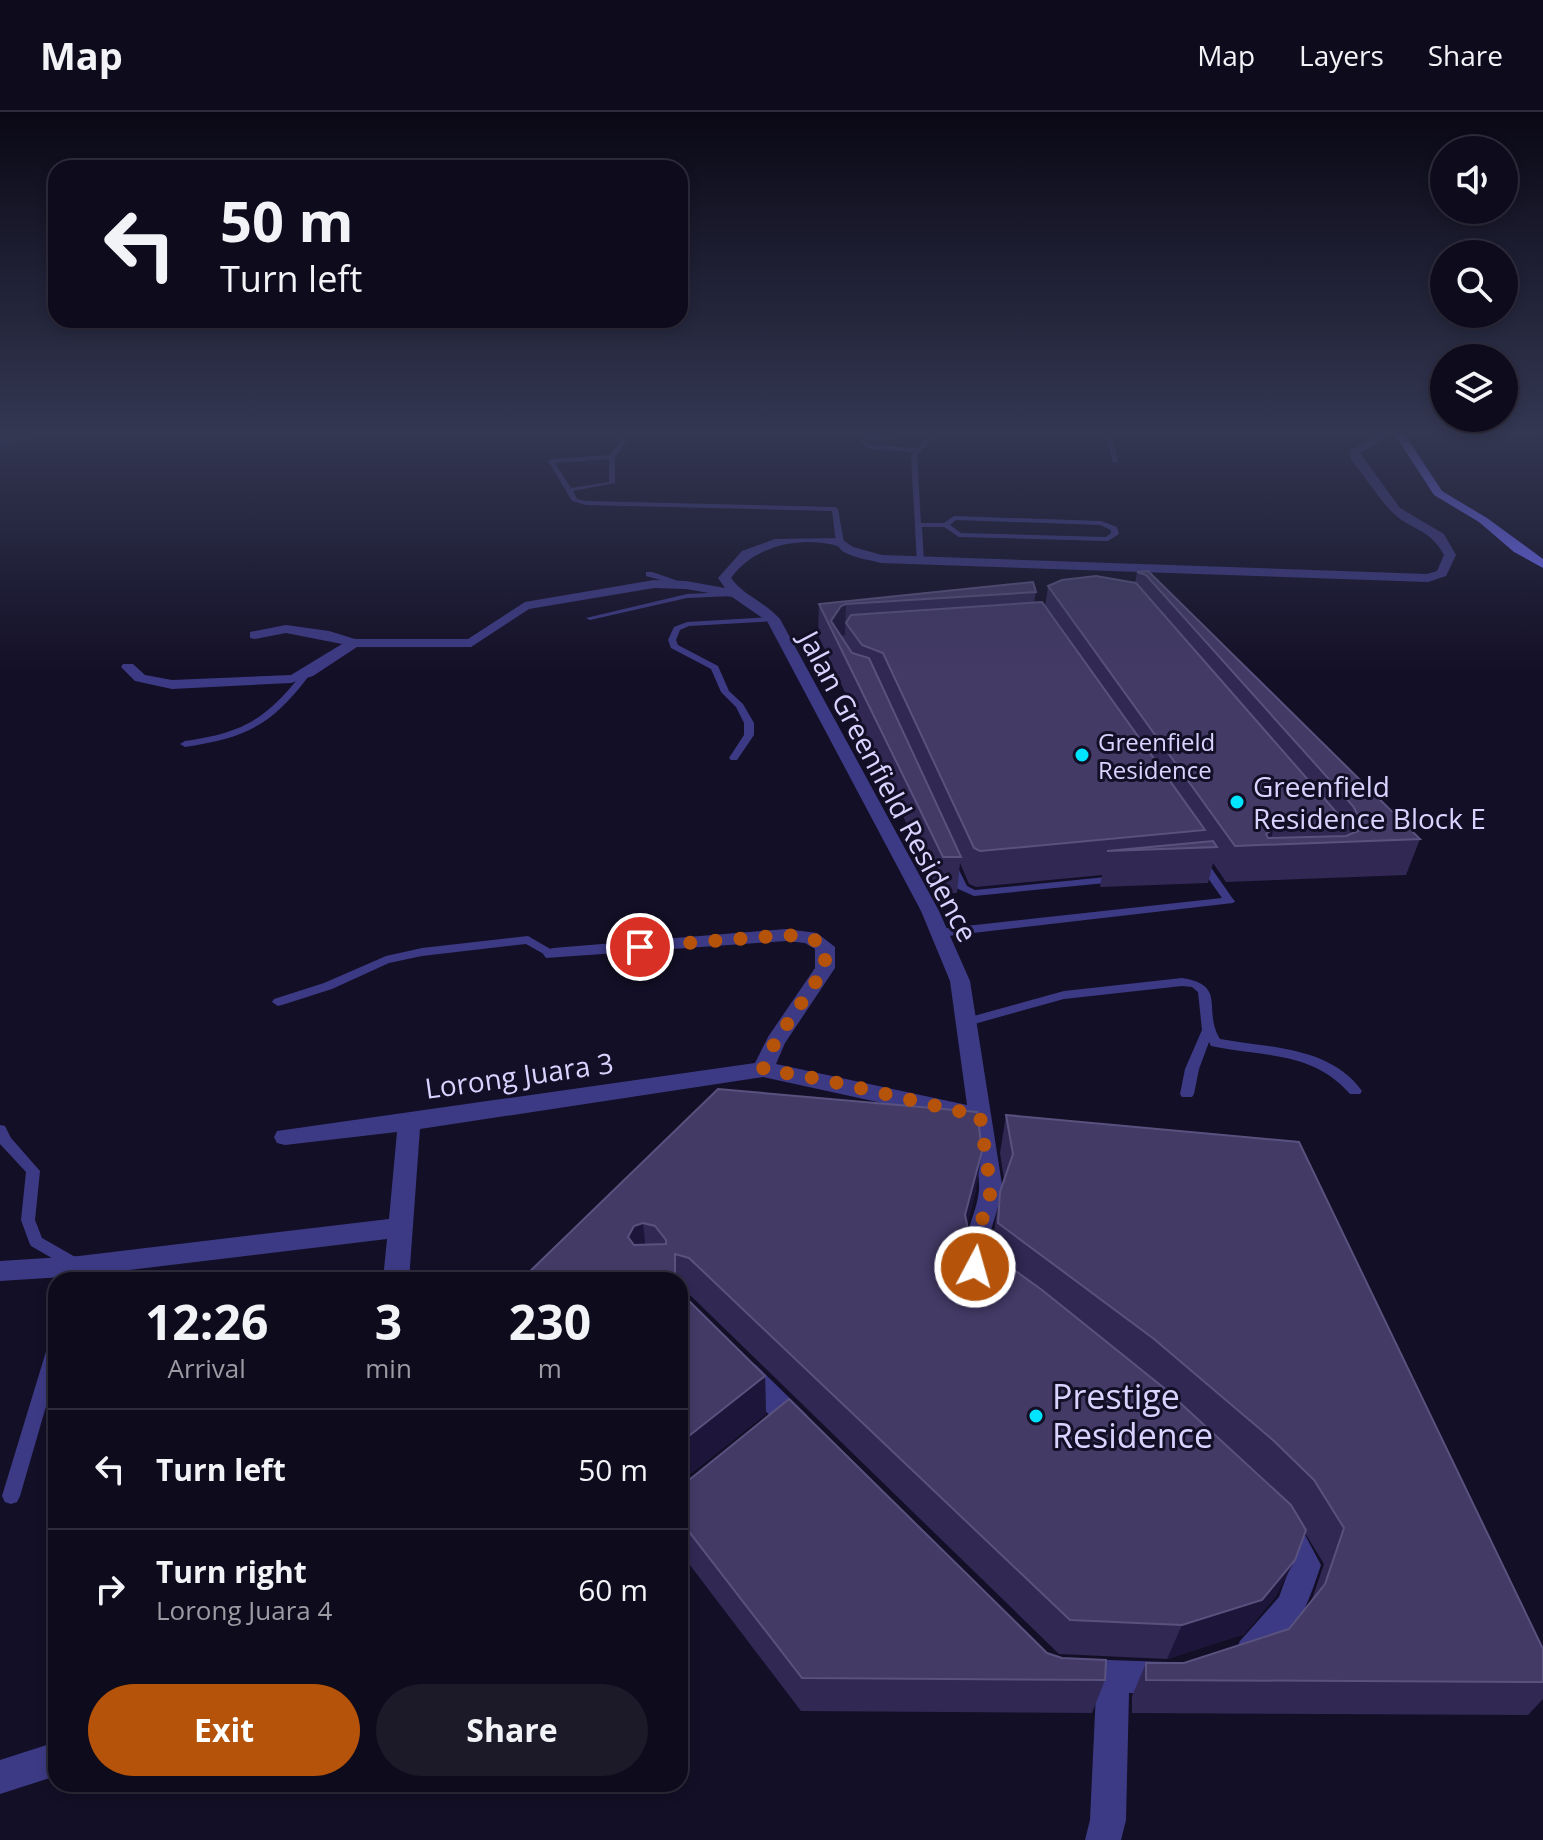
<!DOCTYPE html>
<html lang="en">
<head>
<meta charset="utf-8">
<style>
  body { margin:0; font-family:"Open Sans",sans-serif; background:#1c1929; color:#f1f3f6; height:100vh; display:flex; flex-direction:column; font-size:30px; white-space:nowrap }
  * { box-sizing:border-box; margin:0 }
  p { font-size:26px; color:#9b9ba3 }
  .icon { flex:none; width:44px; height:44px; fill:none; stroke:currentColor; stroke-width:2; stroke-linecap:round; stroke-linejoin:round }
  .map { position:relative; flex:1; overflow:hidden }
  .side { position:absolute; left:48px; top:1160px; width:640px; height:520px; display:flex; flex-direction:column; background:#0e0b1c; border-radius:24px; box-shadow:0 4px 12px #0003,0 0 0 2px #2e2b3b }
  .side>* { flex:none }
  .hud { position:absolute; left:48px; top:48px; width:640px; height:168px; border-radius:24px; box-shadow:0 4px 12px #0003,0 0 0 2px #2e2b3b; background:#0e0b1c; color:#f1f3f6; overflow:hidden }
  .fabs { position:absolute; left:1430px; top:24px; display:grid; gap:16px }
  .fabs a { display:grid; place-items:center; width:88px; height:88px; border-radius:50%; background:#0e0b1c; box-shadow:0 4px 12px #0003,0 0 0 2px #2e2b3b; font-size:40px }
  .pin { position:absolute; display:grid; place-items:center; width:68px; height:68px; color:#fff; margin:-34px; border:4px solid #fff; border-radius:50%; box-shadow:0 2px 8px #0007 }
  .me { position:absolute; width:88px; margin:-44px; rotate:6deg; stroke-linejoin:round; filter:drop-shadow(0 0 6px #0008) }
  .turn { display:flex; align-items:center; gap:28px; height:168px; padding:0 40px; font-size:36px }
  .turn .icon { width:104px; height:104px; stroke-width:2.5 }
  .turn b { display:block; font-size:56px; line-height:68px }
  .eta { display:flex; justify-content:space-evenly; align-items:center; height:136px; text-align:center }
  .eta b { font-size:48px; font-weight:700; line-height:56px }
  .action { display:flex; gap:16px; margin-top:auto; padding:16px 40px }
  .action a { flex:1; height:92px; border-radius:48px; background:#b45309; color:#fff; font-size:32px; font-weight:700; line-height:92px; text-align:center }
  .action a+a { background:#1c1929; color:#f1f3f6 }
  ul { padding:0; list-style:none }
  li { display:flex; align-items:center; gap:24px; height:120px; padding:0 40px; border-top:2px solid #2e2b3b }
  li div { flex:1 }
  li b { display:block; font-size:30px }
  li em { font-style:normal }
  header { display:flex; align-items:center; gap:48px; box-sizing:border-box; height:112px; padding:0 40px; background:#0e0b1c; border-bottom:2px solid #2e2b3b }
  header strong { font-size:38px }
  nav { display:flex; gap:44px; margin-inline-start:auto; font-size:28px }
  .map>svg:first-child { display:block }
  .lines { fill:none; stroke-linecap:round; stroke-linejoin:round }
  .river { fill:#0c2248; fill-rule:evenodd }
  .service { fill:#3d3a85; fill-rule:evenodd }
  .minor { fill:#3d3a85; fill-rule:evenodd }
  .secondary { fill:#6f6bff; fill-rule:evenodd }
  .wall { fill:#312854 }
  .shaded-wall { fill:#1d163a }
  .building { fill:#433a66; stroke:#5a527e; stroke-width:2; fill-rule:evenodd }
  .route { stroke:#b45309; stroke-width:14; stroke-dasharray:0 25.2 }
  .poi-dot { fill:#00e5ff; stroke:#130f26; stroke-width:3 }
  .labels { text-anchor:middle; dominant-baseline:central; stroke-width:6; stroke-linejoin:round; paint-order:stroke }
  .far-poi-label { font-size:24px; fill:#d9d4ff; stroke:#130f26; text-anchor:start }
  .street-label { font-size:28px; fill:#d9d4ff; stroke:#130f26 }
  .poi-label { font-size:28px; fill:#d9d4ff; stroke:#130f26; text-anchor:start }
  .near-poi-label { font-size:34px; fill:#d9d4ff; stroke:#130f26; text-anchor:start }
</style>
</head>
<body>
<header>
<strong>Map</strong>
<nav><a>Map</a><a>Layers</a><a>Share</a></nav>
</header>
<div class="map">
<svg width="1543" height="1728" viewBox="0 0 1543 1728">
  <rect width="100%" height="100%" fill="#130f26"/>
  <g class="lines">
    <path class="river" d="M20,320H45L31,332L0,336V324Z"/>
    <g class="service">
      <path d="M598,320H606L628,328L615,345V371L573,379L577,387L586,389L835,395L838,397L844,430L840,432L836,430L832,399L586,393L572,389L548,349L551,347L610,343L621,329ZM609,347V370L571,376L555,351Z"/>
      <path d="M938,320H945L930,329L917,343L921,411H944L954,404L1101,409L1117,415L1119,422L1108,429L959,425L944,415H922L924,450L917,452L911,343L914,340L869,337L859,330L866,323H895L897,326L868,327L866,330L871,333L917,336L926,327ZM956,408L1100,413L1111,418V421L1106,425L961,421L950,413Z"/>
      <path d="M1089,320H1124L1112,324L1118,351L1113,350L1106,324Z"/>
      <path d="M646,460H652L690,473L686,475L646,464Z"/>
      <path d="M729,480L733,482L732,484L687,486L590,508L586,506L687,482Z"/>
      <path d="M773,505L777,507L776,509L689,514L680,518L676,528L678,533L718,554L729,579L743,592L754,611V623L737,648H731L729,646L744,623V611L736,595L721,580L711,557L671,536L668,528L674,515L687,510Z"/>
      <path d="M304,562L308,565C271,614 245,626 185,635L180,632L185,629C242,621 265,608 301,563Z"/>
      <path d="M1201,746L1205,747L1233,787L1235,789L1233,791L939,825L933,821L939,817L1222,786L1196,749Z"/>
      <path d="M953,753L958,756L967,774L975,778L1116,764L1121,767L1116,770L974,784L956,776L948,756Z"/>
      <path d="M528,824L559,842L557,845H549L526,832L422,844L389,851L332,877L282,893L278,894L272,890L274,887L324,871L386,844L422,836Z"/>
      <path d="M1182,866C1228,873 1202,898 1220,927C1269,936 1330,934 1362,979L1360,982H1350C1313,940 1267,945 1216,935L1211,934L1209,930L1199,957L1194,982L1192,985H1182L1180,982L1185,957L1202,918L1198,880L1192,875L1182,874L1064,887L967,914L961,910L963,907L1064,879Z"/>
      <path d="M0,1013L5,1014L11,1026L40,1059L35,1108L42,1126L84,1150L87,1154L83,1168H67L71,1157L31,1134L29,1130L21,1108L26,1060L0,1032Z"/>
      <path d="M56,1226V1260L20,1384L17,1390L11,1392L5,1390L2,1384L48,1233L50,1228Z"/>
    </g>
    <g class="minor">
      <path d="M1376,320H1386L1383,328L1360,341L1400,396L1444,422L1456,443L1446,464L1428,470L881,451C870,448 854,446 844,440C837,436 842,435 834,433C797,424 753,435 731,466C744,484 765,490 780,507L939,799L970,869L1003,1079L991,1118L990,1156L986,1163L977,1166L968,1163C954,1135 977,1106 979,1078C980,1057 972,1031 969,1010L763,965L420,1017L409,1168H383L387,1127L79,1164L0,1169V1149L79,1144L389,1107L397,1020L285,1033L277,1031L274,1025L277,1019L755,951L768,925L815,856V837L805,831L786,829L546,846L543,842L546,838L553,836L786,817L817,821L835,835V856L785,931L776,952L967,993L950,869L921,799L767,509L732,485L686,477L654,476L529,497L471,535H357L313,564L291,571L172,577L135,569L121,555L123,552H133L145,563L172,568L291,563L342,532L286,521L255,527L250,526V520L286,513L329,519L355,527H468L525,490L654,468L686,469L725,476L718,466L742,439L775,427L840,426L853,435L882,443L1427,462L1437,459L1444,443C1429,415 1409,418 1391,399C1376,383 1365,364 1351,348L1350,338L1374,324Z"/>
      <path d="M746,1249L756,1253L807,1303L811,1312L807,1321L797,1325L787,1321L736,1269L732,1261L736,1253Z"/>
      <path d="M1285,1401L1296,1406L1321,1453C1308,1492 1292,1539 1251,1556L1240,1551L1235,1540L1240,1529L1279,1485L1290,1455L1270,1416L1274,1406Z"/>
      <path d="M1079,1547L1167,1550L1179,1554L1183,1566L1179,1578L1167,1582L1129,1581L1126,1708L1121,1728H1085L1090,1708L1096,1580L1079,1579L1067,1575L1063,1563L1067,1551Z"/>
      <path d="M56,1630V1664L0,1682V1648Z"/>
    </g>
    <path class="secondary" d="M1393,320H1403L1442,379L1487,406L1543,447V456L1514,440L1479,410L1434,383Z"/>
  </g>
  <g class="wall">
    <path d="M1148,459L1420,727L1406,763L1226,770L1213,751L1208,771L1100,775L1102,763L976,775L969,772L960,751L957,781H939L818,523L819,492L1036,480L1034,491L1045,495L1048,474L1135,471L1137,460Z"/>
    <path d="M718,977L976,1078L967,1112L970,1126L992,1142L994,1119L1000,1080L1004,1068L1000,1041L1006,1003L1543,1537V1587L1528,1603L1132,1601V1584L1146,1551H1184L1289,1517L1311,1490L1324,1452L1305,1421L1276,1484L1244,1522L1167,1547L1059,1542L691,1184L681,1181L765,1264L766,1302L680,1370V1168H521Z"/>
    <path d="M680,1370L1105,1568L1092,1601L801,1599L680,1440Z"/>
  </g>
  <g class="shaded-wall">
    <path d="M846,492L845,523L839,525L831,509L841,494Z"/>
    <path d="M1274,716L1269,733L1266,722Z"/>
    <path d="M982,1039L976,1078L959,1141L965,1103Z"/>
    <path d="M643,1111L647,1149L628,1125L634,1114Z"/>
    <path d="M765,1264L766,1302L680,1370V1331Z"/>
    <path d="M1295,1448L1276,1484L1244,1522L1167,1547L1182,1513Z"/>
  </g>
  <g class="building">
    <path d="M1148,459L1420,727L1235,734L1048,474L1062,468L1096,464L1136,471L1344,709L1343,713L1274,716L1266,722L1268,726L1346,724L1358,719L1360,707L1353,694L1146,463L1137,460Z"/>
    <path d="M1033,470L1036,480L846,492L841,494L831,509L852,541L869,546L961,745H943L819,492Z"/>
    <path d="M1042,490L1205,718L980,739L974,736L883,541L862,533L846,511L851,503Z"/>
    <path d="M1213,729L1217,735L1107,739Z"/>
    <path d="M718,977L977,1000L982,1039L965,1103L970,1126L1042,1178L1164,1276L1291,1393L1306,1418L1295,1448L1262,1488L1182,1513L1070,1508L689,1146L675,1142V1168H521ZM643,1111L655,1114L666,1128V1132L634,1133L628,1125L634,1114Z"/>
    <path d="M1006,1003L1299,1030L1543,1537V1570L1146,1568V1551H1184L1289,1517L1325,1472L1344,1416L1314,1368L1274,1329L1154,1227L998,1111L1000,1080L1013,1042Z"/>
    <path d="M680,1180L765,1264L680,1331Z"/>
    <path d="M789,1287L1047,1541L1062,1546L1106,1548L1105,1568L802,1566L680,1408V1370L689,1368Z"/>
  </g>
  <linearGradient id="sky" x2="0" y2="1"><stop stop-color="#0a0815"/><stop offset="0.57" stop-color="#333752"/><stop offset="1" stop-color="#333752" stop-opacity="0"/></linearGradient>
  <rect width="1543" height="562" fill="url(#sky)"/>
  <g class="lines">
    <path class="route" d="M640,835L786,823L810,825L825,835V856L775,930L763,957L825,968L980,1004L991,1079L979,1118L975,1155"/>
  </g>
  <g class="poi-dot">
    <circle cx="1082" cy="643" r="8"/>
    <circle cx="1237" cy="690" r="8"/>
    <circle cx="1036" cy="1304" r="8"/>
  </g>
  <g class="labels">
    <g class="far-poi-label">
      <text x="1098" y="629">Greenfield<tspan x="1098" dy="28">Residence</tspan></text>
    </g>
    <g class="street-label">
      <text transform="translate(889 674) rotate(62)">Jalan Greenfield Residence</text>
      <text transform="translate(519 963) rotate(-8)">Lorong Juara 3</text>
    </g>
    <g class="poi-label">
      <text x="1253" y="674">Greenfield<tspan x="1253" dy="32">Residence Block E</tspan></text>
    </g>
    <g class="near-poi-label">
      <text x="1052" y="1284">Prestige<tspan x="1052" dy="39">Residence</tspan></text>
    </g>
  </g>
</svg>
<div class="fabs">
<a><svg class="icon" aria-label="sound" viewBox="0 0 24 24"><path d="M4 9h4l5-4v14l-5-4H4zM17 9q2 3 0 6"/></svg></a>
<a><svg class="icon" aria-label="search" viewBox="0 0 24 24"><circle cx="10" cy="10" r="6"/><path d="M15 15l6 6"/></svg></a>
<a><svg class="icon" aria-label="layers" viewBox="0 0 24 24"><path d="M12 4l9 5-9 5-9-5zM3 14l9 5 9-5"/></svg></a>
</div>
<div class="pin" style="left:640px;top:835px;background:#d93025"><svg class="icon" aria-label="arrive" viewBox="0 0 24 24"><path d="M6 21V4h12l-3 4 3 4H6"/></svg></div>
<svg class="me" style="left:975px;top:1155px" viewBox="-20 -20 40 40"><circle r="17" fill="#b45309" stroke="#fff" stroke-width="3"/><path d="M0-11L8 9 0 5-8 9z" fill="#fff"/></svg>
<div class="hud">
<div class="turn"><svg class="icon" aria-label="left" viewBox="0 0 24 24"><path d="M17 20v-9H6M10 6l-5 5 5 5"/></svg><div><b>50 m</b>Turn left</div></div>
</div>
<section class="side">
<div class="eta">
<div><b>12:26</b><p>Arrival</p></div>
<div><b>3</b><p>min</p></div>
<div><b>230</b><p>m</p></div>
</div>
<ul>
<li><svg class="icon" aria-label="left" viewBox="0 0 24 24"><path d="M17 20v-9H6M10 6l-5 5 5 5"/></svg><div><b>Turn left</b></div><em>50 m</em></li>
<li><svg class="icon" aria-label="right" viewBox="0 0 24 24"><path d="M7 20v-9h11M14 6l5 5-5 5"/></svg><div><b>Turn right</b><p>Lorong Juara 4</p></div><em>60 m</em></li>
</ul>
<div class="action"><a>Exit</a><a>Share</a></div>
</section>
</div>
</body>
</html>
